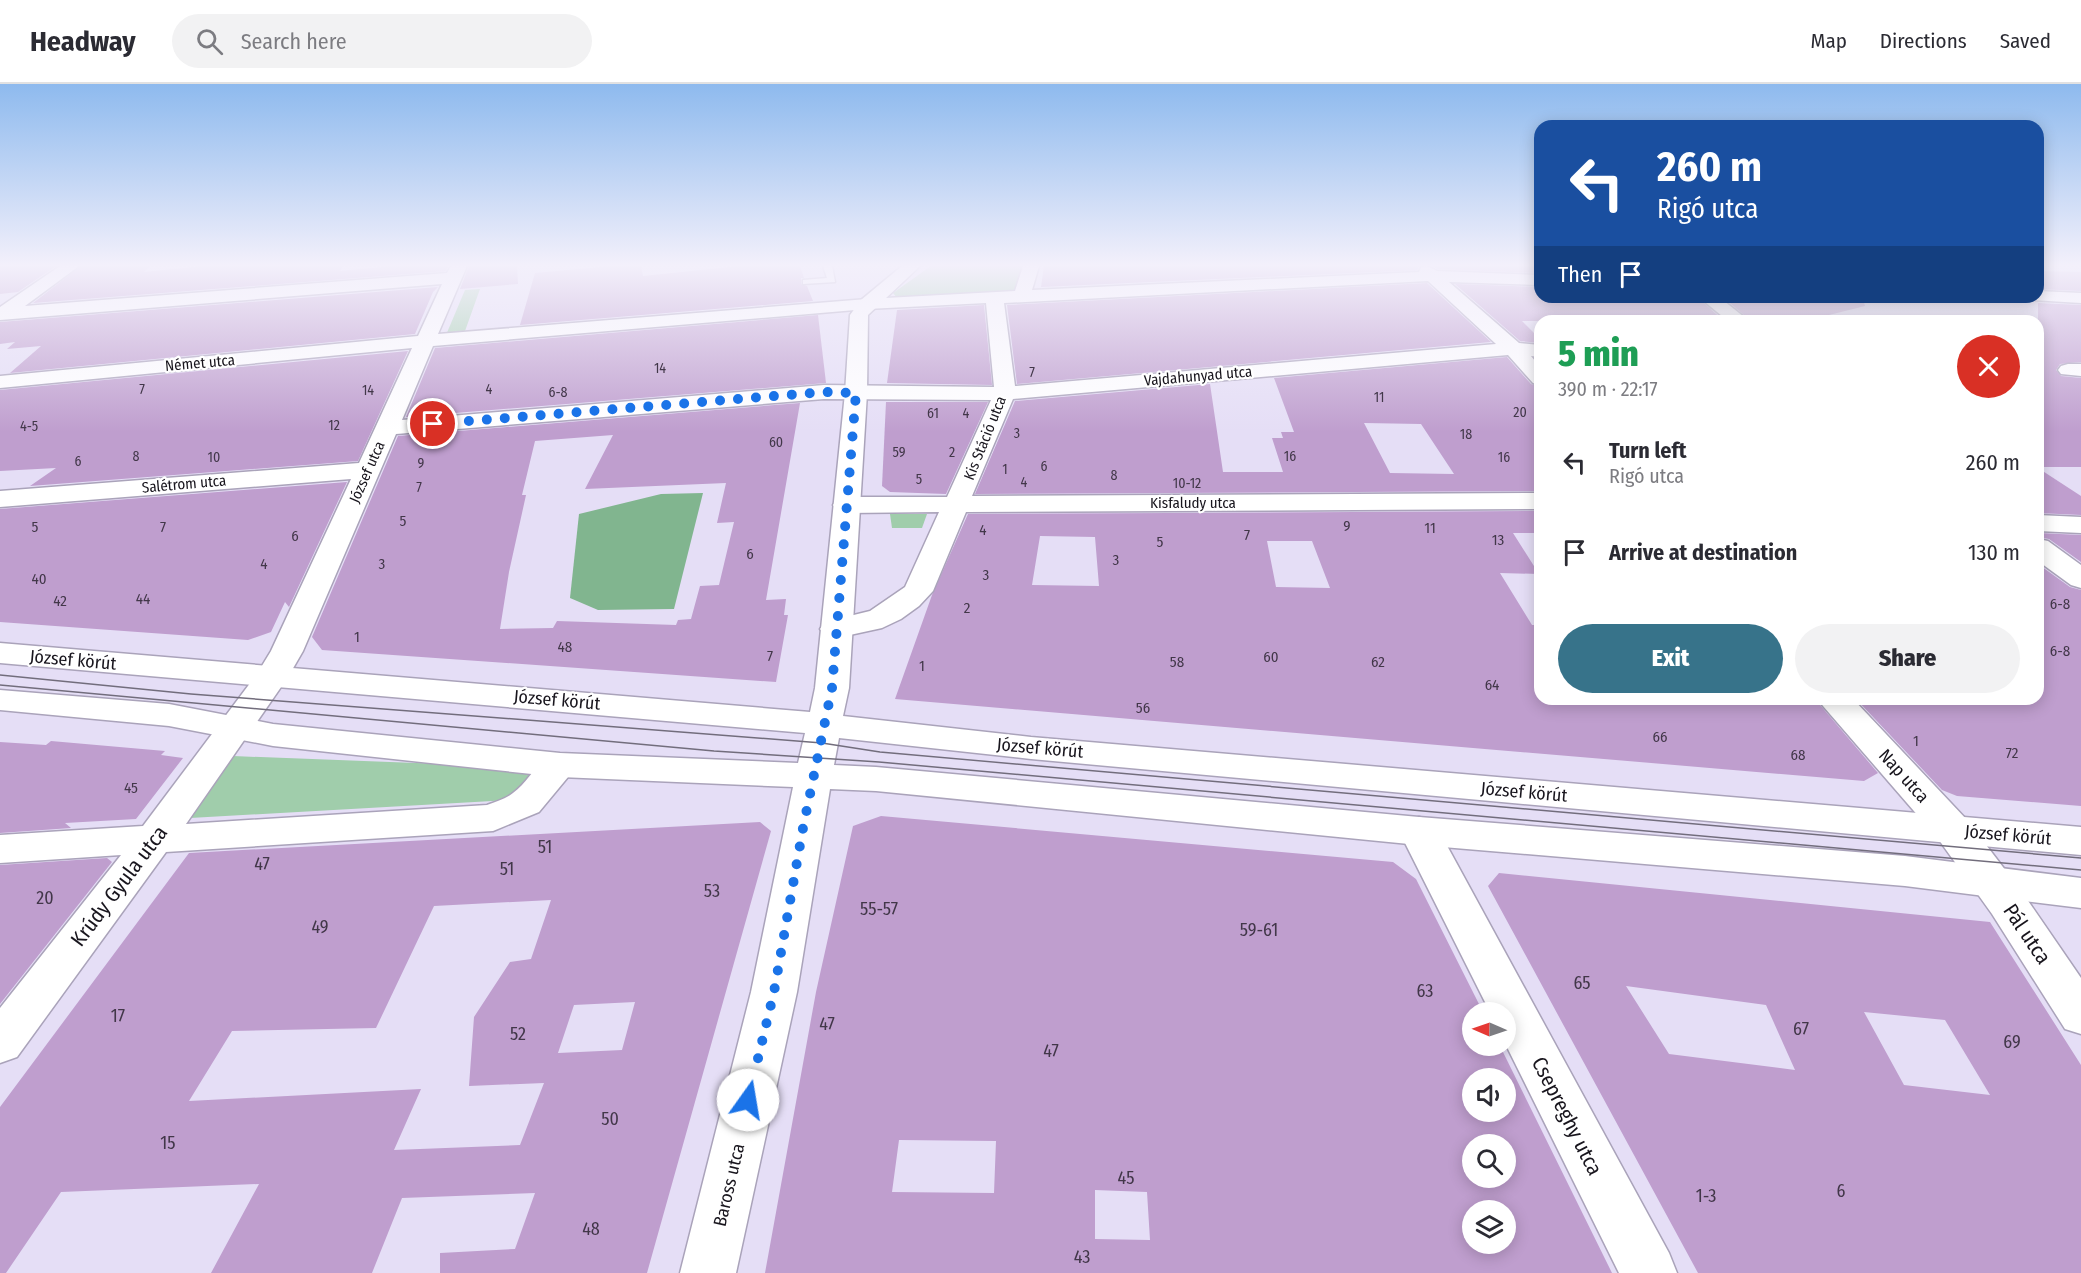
<!DOCTYPE html>
<html lang="en">
<head>
<meta charset="utf-8">
<style>
  body { margin:0; font-family:"Fira Sans Condensed",sans-serif; background:#f2f2f3; color:#2b2b33; height:100vh; display:flex; flex-direction:column; font-size:22px; white-space:nowrap }
  * { box-sizing:border-box; margin:0 }
  p { font-size:20px; color:#7c7c81 }
  .icon { flex:none; width:33px; height:33px; fill:none; stroke:currentColor; stroke-width:2; stroke-linecap:round; stroke-linejoin:round }
  .map { position:relative; flex:1; overflow:hidden }
  .drawer { position:absolute; left:1534px; top:231px; width:510px; height:390px; display:flex; flex-direction:column; background:#fff; border-radius:18px; box-shadow:0 3px 15px #0003 }
  .drawer>* { flex:none }
  .guide { position:absolute; left:1534px; top:36px; width:510px; height:183px; border-radius:18px; box-shadow:0 3px 15px #0003; background:#1a4fa0; color:#fff; overflow:hidden }
  .needle { width:39px; rotate:272deg }
  .controls { position:absolute; left:1462px; top:918px; display:grid; gap:12px }
  .controls a { display:grid; place-items:center; width:54px; height:54px; border-radius:50%; background:#fff; box-shadow:0 3px 15px #0003; font-size:30px }
  .pin { position:absolute; display:grid; place-items:center; width:51px; height:51px; color:#fff; margin:-26px; border:3px solid #fff; border-radius:50%; box-shadow:0 2px 6px #0007 }
  .me { position:absolute; width:66px; margin:-33px; rotate:13deg; stroke-linejoin:round; filter:drop-shadow(0 0 4px #0008) }
  .turn { display:flex; align-items:center; gap:21px; height:126px; padding:0 24px; font-size:27px }
  .turn .icon { width:78px; height:78px; stroke-width:2.5 }
  .turn b { display:block; font-size:42px; line-height:51px }
  .then { display:flex; align-items:center; height:57px; padding:0 24px; background:#0003; gap:12px; font-size:22px }
  .round { display:grid; place-items:center; flex:none; width:63px; height:63px; border-radius:32px; background:#f2f2f3 }
  .headline { display:flex; align-items:center; justify-content:space-between; height:102px; padding:0 24px }
  h1 { font-size:36px; font-weight:800; line-height:45px; color:#1e9e55 }
  .action { display:flex; gap:12px; margin-top:auto; padding:12px 24px }
  .action a { flex:1; height:69px; border-radius:36px; background:#37738a; color:#fff; font-size:24px; font-weight:800; line-height:69px; text-align:center }
  .action a+a { background:#f2f2f3; color:#2b2b33 }
  ul { padding:0; list-style:none }
  li { display:flex; align-items:center; gap:18px; height:90px; padding:0 24px }
  li div { flex:1 }
  li b { display:block; font-size:22px }
  li em { font-style:normal }
  header { display:flex; align-items:center; gap:36px; box-sizing:border-box; height:84px; padding:0 30px; background:#fff; border-bottom:2px solid #e1e1e2 }
  header strong { font-size:28px }
  nav { display:flex; gap:33px; margin-inline-start:auto; font-size:21px }
  .search { width:420px; height:54px; background:#f2f2f3; display:flex; align-items:center; gap:15px; box-sizing:border-box; padding:0 21px; border-radius:33px; color:#7c7c81; font-size:22px }
  .map>svg:first-child { display:block }
  .green { fill:#a0cdab }
  .forest { fill:#81b58f }
  .building { fill:#bf9ece; fill-rule:evenodd }
  .lines { fill:none; stroke-linecap:round; stroke-linejoin:round }
  .lane-casing { stroke:#aaa3ba; stroke-width:3 }
  .street-casing { stroke:#aaa3ba; stroke-width:3 }
  .secondary-casing { stroke:#aaa3ba; stroke-width:3 }
  .lane { fill:#fff; fill-rule:evenodd }
  .street { fill:#fff; fill-rule:evenodd }
  .secondary { fill:#fff; fill-rule:evenodd }
  .tram { stroke:#726d7c; stroke-width:1.5 }
  .route { stroke:#1a73e8; stroke-width:10; stroke-dasharray:0 18 }
  .labels { text-anchor:middle; dominant-baseline:central; stroke-width:4.5; stroke-linejoin:round; paint-order:stroke }
  .far-number-label { font-size:14px; fill:#423749 }
  .far-street-label { font-size:15px; fill:#18151d; stroke:#fff }
  .number-label { font-size:15px; fill:#423749 }
  .street-label { font-size:18px; fill:#18151d; stroke:#fff }
  .near-number-label { font-size:18px; fill:#423749 }
  .near-street-label { font-size:21px; fill:#18151d; stroke:#fff }
</style>
</head>
<body>
<header>
<strong>Headway</strong>
<div class="search"><svg class="icon" aria-label="search" viewBox="0 0 24 24"><circle cx="10" cy="10" r="6"/><path d="M15 15l6 6"/></svg>Search here</div>
<nav><a>Map</a><a>Directions</a><a>Saved</a></nav>
</header>
<div class="map">
<svg width="2081" height="1189" viewBox="0 0 2081 1189">
  <rect width="100%" height="100%" fill="#e5def6"/>
  <g class="green">
    <path d="M931,182H1026L1019,210L898,215L893,209Z"/>
    <path d="M480,205L465,247L514,243V245L446,251L465,206Z"/>
    <path d="M890,430H927L922,444H892Z"/>
    <path d="M233,672L546,684L512,716L190,734Z"/>
  </g>
  <path class="forest" d="M703,409L674,525L598,526L570,514L579,430L661,410Z"/>
  <g class="building">
    <path d="M0,182H56L18,208L0,210Z"/>
    <path d="M81,182H150L144,188L204,182H343L340,187L394,182H448L446,187L33,219Z"/>
    <path d="M469,182H517L518,200L460,205Z"/>
    <path d="M612,182H641L643,192L740,182H800L804,194H801V200L807,202L813,217L520,241L535,189Z"/>
    <path d="M1044,182H1419L1417,186L1041,203Z"/>
    <path d="M1432,182H1540V189L1438,185Z"/>
    <path d="M2038,187L2081,188V207L2038,205Z"/>
    <path d="M1427,199L1491,258L1017,300L1007,221Z"/>
    <path d="M1455,200L1540,203V213H1697L1724,237H1522L1540,255V259L1520,257Z"/>
    <path d="M438,203L433,208L415,250L10,289L41,262L7,265L15,258L0,260V238Z"/>
    <path d="M1723,213H1853L1861,219L1864,218L1865,222L1805,237H1751Z"/>
    <path d="M2038,219L2081,221V278L2060,280L2056,286L2061,292L2081,294V383H2038Z"/>
    <path d="M984,221L992,301L887,299L897,226Z"/>
    <path d="M818,231L826,299L406,333L435,264Z"/>
    <path d="M408,267L358,377L30,402L56,384L0,387V306Z"/>
    <path d="M1507,273L1531,300L1540,303V407L975,410L1015,317L1210,300L1223,388H1283L1272,354H1283L1281,348H1294L1274,294ZM1364,339L1421,340L1454,390L1390,389Z"/>
    <path d="M886,318H988L946,410L890,408L882,402Z"/>
    <path d="M800,319L766,516L786,515L784,531H788L776,598L322,566L312,553L398,352ZM613,351L585,405L726,399L717,439L734,438L719,501L700,502L691,535L678,536L676,541L557,537L553,544L500,545L509,488L526,411H522L535,357Z"/>
    <path d="M2038,384L2081,412V431L2038,429Z"/>
    <path d="M347,398L289,523L285,518L271,548L248,556L0,538V425Z"/>
    <path d="M1540,427V449H1513L1539,490L1500,489L1532,541H1540V615H1815L1878,689L1864,697L895,615L932,511L968,430ZM1040,452L1095,453L1099,502L1032,501ZM1267,457H1312L1330,504L1276,503Z"/>
    <path d="M2038,449L2081,451V478L2049,455L2038,453Z"/>
    <path d="M2038,480L2070,503L2081,506V722L1957,712L1942,706L1856,615H2038Z"/>
    <path d="M51,657L165,667L161,671L183,674L136,735L65,739L71,744L0,749V658L46,661Z"/>
    <path d="M881,732L1393,778L1416,795L1483,928H1473V962H1500L1612,1189H765L816,908L853,742ZM1473,994H1506V1028H1473ZM899,1056L996,1057L994,1109L892,1108ZM1473,1060H1506V1094H1473ZM1095,1106L1147,1108L1150,1156L1095,1155ZM1473,1126H1506V1160H1473Z"/>
    <path d="M760,738L771,747L647,1189H440V1169L515,1165L535,1109L402,1114L372,1189H211L259,1100L61,1108L6,1189H0V1023L189,769ZM551,816L531,875L510,878L474,933L469,1002L544,999L520,1061L394,1066L421,1005L189,1017L232,947L376,944L434,822ZM635,918L622,966L558,969L574,921Z"/>
    <path d="M107,774L112,778L0,920V781Z"/>
    <path d="M1499,789L1990,838L2081,981V1189H1698L1488,802ZM1626,902L1766,921L1795,986L1669,970ZM1864,928L1945,936L1990,1011L1904,1001Z"/>
  </g>
  <g class="lines">
    <g class="lane-casing">
      <g id="lane">
        <path d="M823,182H832L835,198L803,200V196L827,194Z"/>
        <path d="M1855,213H1866L1867,214L1862,217Z"/>
      </g>
    </g>
    <g class="street-casing">
      <g id="street">
        <path d="M60,182H79L25,222L447,189L451,182H467L438,250L867,215L1015,207L1023,182H1039L1032,206L1419,188L1421,183L1427,182L1437,187L1540,191V201L1449,198L1519,259L1540,261V273L1531,272L1540,283V301L1533,299L1508,271L1013,315L972,412L1540,409V425L966,428L933,507L919,522L901,535L882,544L836,554L825,552L820,545L825,538L870,527L905,503L939,428L846,429L837,427L833,421L837,415L846,413H947L991,316L824,315L396,350L303,567L288,593L186,740L487,721C495,718 506,715 513,709C536,692 539,664 573,673L578,681L539,728L493,747L166,768L17,973L0,979V924L121,771L0,779V751L143,742L257,590L271,567L351,395L0,423V407L359,379L412,264L0,304V292L418,252L442,200L0,236V223ZM1428,197L1496,260L1015,302L1004,219ZM986,219L994,303L824,301L402,336L433,262L867,225Z"/>
        <path d="M2038,207L2081,209V219L2032,216L2030,213H2038Z"/>
        <path d="M1699,213H1719L1749,237H1728Z"/>
        <path d="M2068,280H2081V292L2061,290L2058,286L2061,282Z"/>
        <path d="M2038,431L2081,433V449L2038,447Z"/>
        <path d="M2038,455L2048,457L2081,481V504L2071,501L2038,477Z"/>
        <path d="M1817,615H1853L1967,736L2022,808L2081,894V950L2065,945L1992,830L1939,756Z"/>
        <path d="M1419,733L1433,737L1439,747L1669,1169L1677,1189H1619L1506,961V928H1490L1399,747L1405,737Z"/>
      </g>
    </g>
    <g class="secondary-casing">
      <path id="secondary" d="M902,182H920L868,231L867,309L849,604L843,632L1031,653L2081,743V771L1031,675L839,654L834,681L876,683L1419,733L1905,772L2081,794V824L1905,802L1419,761L876,707L830,705L797,908L736,1189H680L751,908L793,703L560,693L273,662L169,642L0,626V606L169,620L273,640L560,669L798,679L805,649L0,579V559L810,628L815,604L845,309L850,231L861,216Z"/>
    </g>
    <use href="#lane" class="lane"/>
    <use href="#street" class="street"/>
    <use href="#secondary" class="secondary"/>
    <g class="tram">
      <path d="M0,591L191,610L822,659L880,668L2081,774"/>
      <path d="M0,601L714,667L879,678L2081,786"/>
    </g>
  </g>
  <linearGradient id="sky" x2="0" y2="1"><stop stop-color="#8ebaee"/><stop offset="0.52" stop-color="#f3f0fb"/><stop offset="1" stop-color="#f3f0fb" stop-opacity="0"/></linearGradient>
  <rect width="2081" height="348" fill="url(#sky)"/>
  <g class="lines">
    <path class="route" d="M433,340L824,308L856,309L832,604L803,744L774,908L748,1016"/>
  </g>
  <g class="labels">
    <g class="far-number-label">
      <text x="660" y="284">14</text>
      <text x="1032" y="288">7</text>
      <text x="142" y="305">7</text>
      <text x="489" y="305">4</text>
      <text x="368" y="306">14</text>
      <text x="558" y="308">6-8</text>
      <text x="1379" y="313">11</text>
      <text x="1520" y="328">20</text>
      <text x="933" y="329">61</text>
      <text x="966" y="329">4</text>
      <text x="334" y="341">12</text>
      <text x="29" y="342">4-5</text>
      <text x="1017" y="349">3</text>
      <text x="1466" y="350">18</text>
      <text x="776" y="358">60</text>
      <text x="899" y="368">59</text>
      <text x="952" y="368">2</text>
      <text x="136" y="372">8</text>
      <text x="1290" y="372">16</text>
      <text x="214" y="373">10</text>
      <text x="1504" y="373">16</text>
      <text x="78" y="377">6</text>
      <text x="421" y="379">9</text>
      <text x="1044" y="382">6</text>
      <text x="1005" y="385">1</text>
      <text x="1114" y="391">8</text>
      <text x="919" y="395">5</text>
      <text x="1024" y="398">4</text>
      <text x="1187" y="399">10-12</text>
      <text x="419" y="403">7</text>
    </g>
    <g class="far-street-label">
      <text transform="translate(200 279) rotate(-5)">Német utca</text>
      <text transform="translate(1198 292) rotate(-5)">Vajdahunyad utca</text>
      <text transform="translate(985 354) rotate(-68)">Kis Stáció utca</text>
      <text transform="translate(367 388) rotate(-66)">József utca</text>
      <text transform="translate(184 400) rotate(-5)">Salétrom utca</text>
      <text x="1193" y="419">Kisfaludy utca</text>
    </g>
    <g class="number-label">
      <text x="403" y="437">5</text>
      <text x="1347" y="442">9</text>
      <text x="35" y="443">5</text>
      <text x="163" y="443">7</text>
      <text x="1430" y="444">11</text>
      <text x="983" y="446">4</text>
      <text x="1247" y="451">7</text>
      <text x="295" y="452">6</text>
      <text x="1498" y="456">13</text>
      <text x="1160" y="458">5</text>
      <text x="750" y="470">6</text>
      <text x="1116" y="476">3</text>
      <text x="264" y="480">4</text>
      <text x="382" y="480">3</text>
      <text x="986" y="491">3</text>
      <text x="39" y="495">40</text>
      <text x="143" y="515">44</text>
      <text x="60" y="517">42</text>
      <text x="2060" y="520">6-8</text>
      <text x="967" y="524">2</text>
      <text x="357" y="553">1</text>
      <text x="565" y="563">48</text>
      <text x="2060" y="567">6-8</text>
      <text x="770" y="572">7</text>
      <text x="1271" y="573">60</text>
      <text x="1177" y="578">58</text>
      <text x="1378" y="578">62</text>
      <text x="922" y="582">1</text>
      <text x="1492" y="601">64</text>
      <text x="1143" y="624">56</text>
      <text x="1660" y="653">66</text>
      <text x="1916" y="657">1</text>
      <text x="2012" y="669">72</text>
      <text x="1798" y="671">68</text>
      <text x="131" y="704">45</text>
    </g>
    <g class="street-label">
      <text transform="translate(73 576) rotate(5)">József körút</text>
      <text transform="translate(557 616) rotate(5)">József körút</text>
      <text transform="translate(1040 664) rotate(5)">József körút</text>
      <text transform="translate(1904 692) rotate(48)">Nap utca</text>
      <text transform="translate(1524 708) rotate(5)">József körút</text>
      <text transform="translate(2008 751) rotate(5)">József körút</text>
      <text transform="translate(729 1101) rotate(-77)">Baross utca</text>
    </g>
    <g class="near-number-label">
      <text x="545" y="763">51</text>
      <text x="262" y="780">47</text>
      <text x="507" y="785">51</text>
      <text x="712" y="807">53</text>
      <text x="45" y="814">20</text>
      <text x="879" y="825">55-57</text>
      <text x="320" y="843">49</text>
      <text x="1259" y="846">59-61</text>
      <text x="1582" y="899">65</text>
      <text x="1425" y="907">63</text>
      <text x="118" y="932">17</text>
      <text x="827" y="940">47</text>
      <text x="1801" y="945">67</text>
      <text x="518" y="950">52</text>
      <text x="2012" y="958">69</text>
      <text x="1051" y="967">47</text>
      <text x="610" y="1035">50</text>
      <text x="168" y="1059">15</text>
      <text x="1126" y="1094">45</text>
      <text x="1841" y="1107">6</text>
      <text x="1706" y="1112">1-3</text>
      <text x="591" y="1145">48</text>
      <text x="1082" y="1173">43</text>
    </g>
    <g class="near-street-label">
      <text transform="translate(119 802) rotate(-53)">Krúdy Gyula utca</text>
      <text transform="translate(2027 850) rotate(56)">Pál utca</text>
      <text transform="translate(1567 1032) rotate(63)">Csepreghy utca</text>
    </g>
  </g>
</svg>
<div class="controls">
<a><svg class="needle" viewBox="-14 -14 28 28"><path d="M0-13l5 13h-10z" fill="#e53935"/><path d="M0 13l5-13h-10z" fill="#7c7c81"/></svg></a>
<a><svg class="icon" aria-label="sound" viewBox="0 0 24 24"><path d="M4 9h4l5-4v14l-5-4H4zM17 9q2 3 0 6"/></svg></a>
<a><svg class="icon" aria-label="search" viewBox="0 0 24 24"><circle cx="10" cy="10" r="6"/><path d="M15 15l6 6"/></svg></a>
<a><svg class="icon" aria-label="layers" viewBox="0 0 24 24"><path d="M12 4l9 5-9 5-9-5zM3 14l9 5 9-5"/></svg></a>
</div>
<div class="pin" style="left:433px;top:340px;background:#d93025"><svg class="icon" aria-label="arrive" viewBox="0 0 24 24"><path d="M6 21V4h12l-3 4 3 4H6"/></svg></div>
<svg class="me" style="left:748px;top:1016px" viewBox="-20 -20 40 40"><circle r="19" fill="#fff"/><path d="M0-13L10 11 0 6-10 11z" fill="#1a73e8"/></svg>
<div class="guide">
<div class="turn"><svg class="icon" aria-label="left" viewBox="0 0 24 24"><path d="M17 20v-9H6M10 6l-5 5 5 5"/></svg><div><b>260 m</b>Rigó utca</div></div>
<div class="then">Then<svg class="icon" aria-label="arrive" viewBox="0 0 24 24"><path d="M6 21V4h12l-3 4 3 4H6"/></svg></div>
</div>
<section class="drawer">
<div class="headline"><div><h1>5 min</h1><p>390 m · 22:17</p></div><a class="round" style="background:#d93025;color:#fff"><svg class="icon" aria-label="close" viewBox="0 0 24 24"><path d="M6 6l12 12M18 6L6 18"/></svg></a></div>
<ul>
<li><svg class="icon" aria-label="left" viewBox="0 0 24 24"><path d="M17 20v-9H6M10 6l-5 5 5 5"/></svg><div><b>Turn left</b><p>Rigó utca</p></div><em>260 m</em></li>
<li><svg class="icon" aria-label="arrive" viewBox="0 0 24 24"><path d="M6 21V4h12l-3 4 3 4H6"/></svg><div><b>Arrive at destination</b></div><em>130 m</em></li>
</ul>
<div class="action"><a>Exit</a><a>Share</a></div>
</section>
</div>
</body>
</html>
